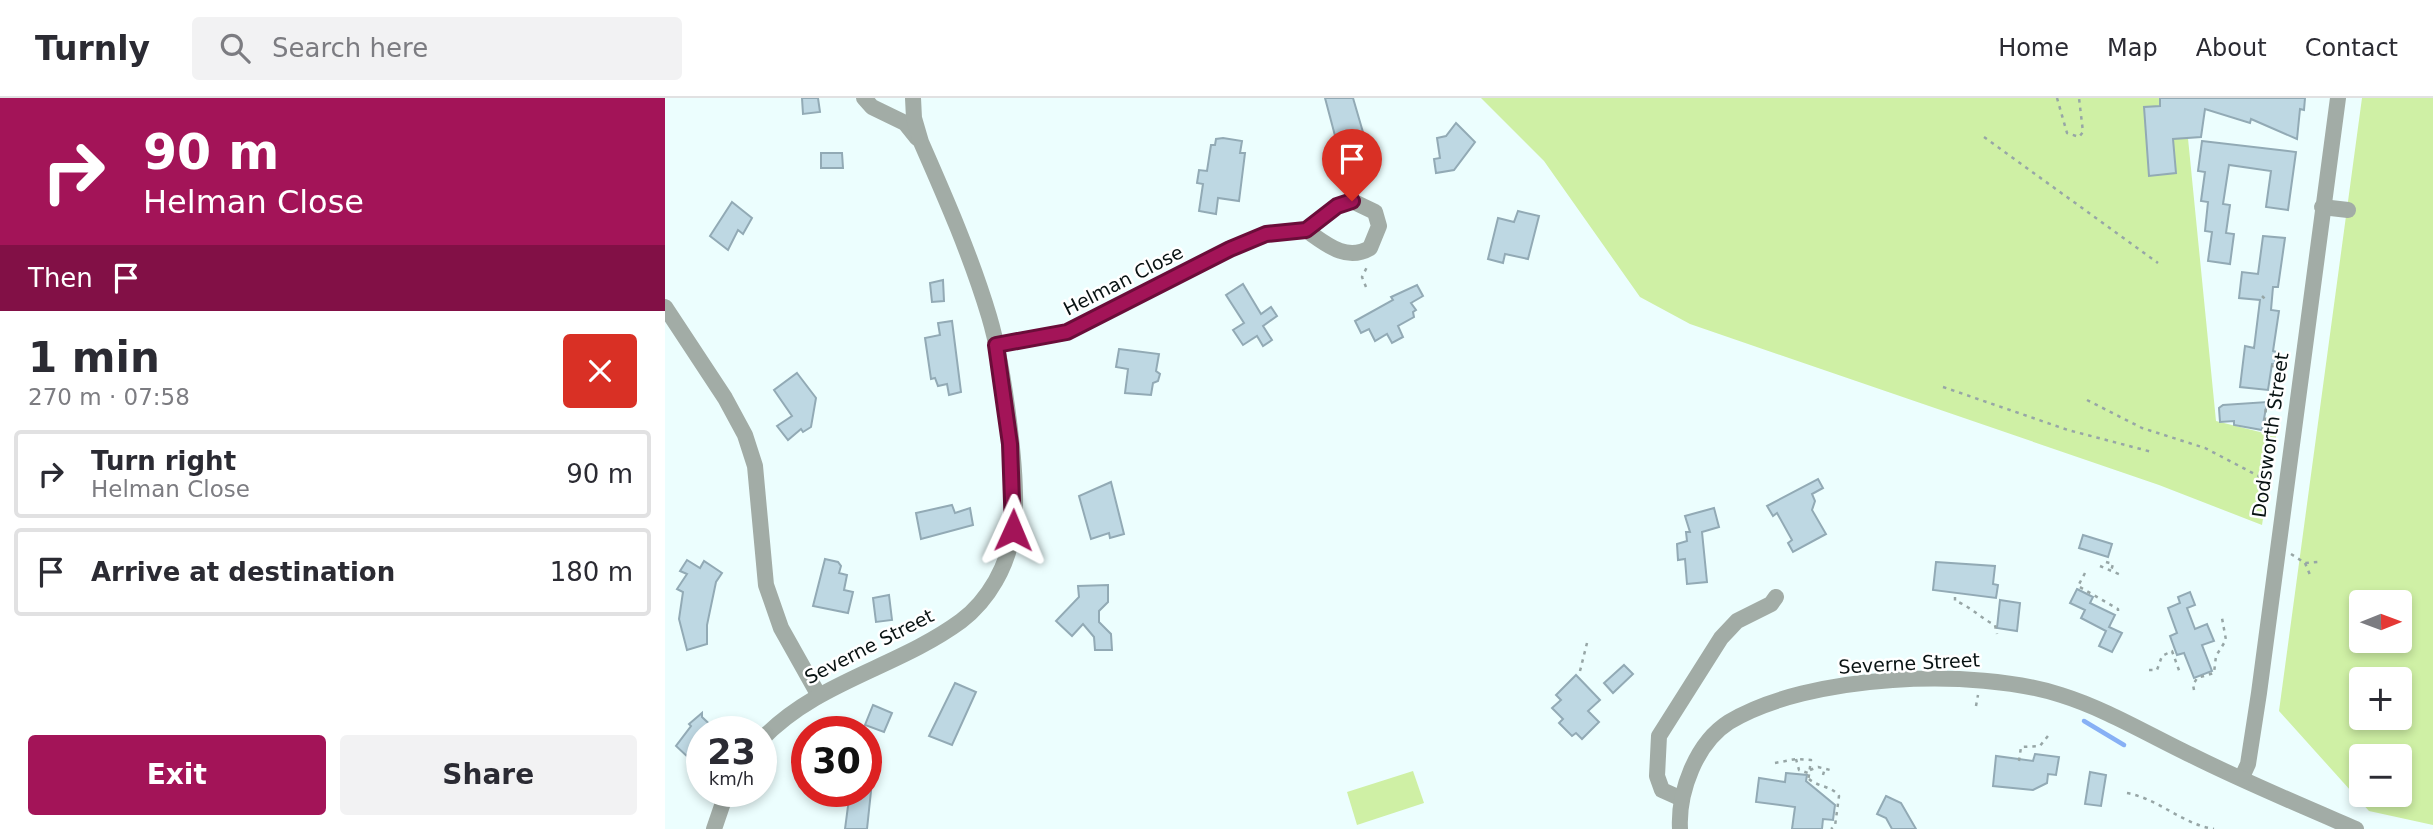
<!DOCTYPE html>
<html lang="en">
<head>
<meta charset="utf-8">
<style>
  body { margin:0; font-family:"DejaVu Sans",sans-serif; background:#f2f2f3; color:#2b2b33; height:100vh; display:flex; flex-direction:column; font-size:26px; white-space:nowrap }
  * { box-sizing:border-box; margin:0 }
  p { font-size:23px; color:#7c7c81 }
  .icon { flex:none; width:38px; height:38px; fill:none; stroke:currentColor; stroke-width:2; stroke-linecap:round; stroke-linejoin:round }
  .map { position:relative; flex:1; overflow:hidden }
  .panel { display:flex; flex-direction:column; background:#fff; width:665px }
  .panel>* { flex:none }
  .hud { background:#a31458; color:#fff; overflow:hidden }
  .needle { width:46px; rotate:89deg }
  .fabs { position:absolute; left:1684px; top:492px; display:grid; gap:14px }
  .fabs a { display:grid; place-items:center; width:63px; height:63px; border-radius:7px; background:#fff; box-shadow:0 4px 10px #0003; font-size:35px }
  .speed { position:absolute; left:21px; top:618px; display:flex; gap:14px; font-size:35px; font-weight:700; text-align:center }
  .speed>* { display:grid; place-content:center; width:91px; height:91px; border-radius:50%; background:#fff; box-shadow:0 4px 10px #0003; line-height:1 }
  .speed small { font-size:18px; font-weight:400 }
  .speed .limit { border:10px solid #d22; background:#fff; color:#111 }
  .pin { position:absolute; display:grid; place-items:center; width:60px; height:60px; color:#fff; margin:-72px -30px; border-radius:50% 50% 50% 0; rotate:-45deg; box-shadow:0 0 7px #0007 }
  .pin .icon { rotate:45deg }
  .me { position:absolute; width:77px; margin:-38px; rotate:1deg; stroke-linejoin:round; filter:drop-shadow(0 0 5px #0008) }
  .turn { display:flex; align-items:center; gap:24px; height:147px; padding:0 28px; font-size:32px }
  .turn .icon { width:91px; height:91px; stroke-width:2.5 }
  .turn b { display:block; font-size:49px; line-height:60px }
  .then { display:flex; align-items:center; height:66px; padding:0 28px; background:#0003; gap:14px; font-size:26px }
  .round { display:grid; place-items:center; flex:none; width:74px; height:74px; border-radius:7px; background:#f2f2f3 }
  .head { display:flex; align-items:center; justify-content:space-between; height:119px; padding:0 28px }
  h1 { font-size:42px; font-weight:800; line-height:52px }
  .action { display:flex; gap:14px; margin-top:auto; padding:14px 28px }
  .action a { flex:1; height:80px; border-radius:7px; background:#a31458; color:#fff; font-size:28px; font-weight:800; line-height:80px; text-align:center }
  .action a+a { background:#f2f2f3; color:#2b2b33 }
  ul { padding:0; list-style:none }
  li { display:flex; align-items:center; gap:21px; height:88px; margin:0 14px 10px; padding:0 14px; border:4px solid #e1e1e2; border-radius:7px }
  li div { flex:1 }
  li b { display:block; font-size:26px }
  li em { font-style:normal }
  header { display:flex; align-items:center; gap:42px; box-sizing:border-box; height:98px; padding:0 35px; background:#fff; border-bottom:2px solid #e1e1e2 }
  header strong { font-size:33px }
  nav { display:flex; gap:38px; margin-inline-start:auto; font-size:24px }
  .search { width:490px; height:63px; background:#f2f2f3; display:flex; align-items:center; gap:18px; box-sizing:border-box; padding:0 24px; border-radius:7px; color:#7c7c81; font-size:26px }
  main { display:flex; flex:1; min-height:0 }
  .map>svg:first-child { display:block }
  .green { fill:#cff0a5; fill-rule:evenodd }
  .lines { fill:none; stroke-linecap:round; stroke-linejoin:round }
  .stream { stroke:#87b0f5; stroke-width:4.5 }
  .building { fill:#bed8e3; stroke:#92aab5; stroke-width:2 }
  .path { stroke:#97a6a6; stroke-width:2.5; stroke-dasharray:3.5 5; stroke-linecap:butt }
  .street { stroke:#a2aca6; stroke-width:16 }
  .route-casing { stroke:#6a0d39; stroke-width:18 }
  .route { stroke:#a31458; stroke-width:12 }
  .labels { text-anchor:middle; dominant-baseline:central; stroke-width:5; stroke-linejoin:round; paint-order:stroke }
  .street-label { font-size:19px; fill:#081212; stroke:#fff }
</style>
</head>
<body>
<header>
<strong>Turnly</strong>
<div class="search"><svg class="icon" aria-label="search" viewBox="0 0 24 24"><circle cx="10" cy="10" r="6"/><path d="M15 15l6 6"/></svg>Search here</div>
<nav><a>Home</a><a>Map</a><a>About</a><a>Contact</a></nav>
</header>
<main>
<section class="panel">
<div class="hud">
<div class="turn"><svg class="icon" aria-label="right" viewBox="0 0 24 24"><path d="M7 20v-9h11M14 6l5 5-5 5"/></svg><div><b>90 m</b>Helman Close</div></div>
<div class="then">Then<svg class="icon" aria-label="arrive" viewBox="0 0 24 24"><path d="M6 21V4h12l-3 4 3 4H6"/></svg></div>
</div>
<div class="head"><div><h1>1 min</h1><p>270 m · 07:58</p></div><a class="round" style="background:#d93025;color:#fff"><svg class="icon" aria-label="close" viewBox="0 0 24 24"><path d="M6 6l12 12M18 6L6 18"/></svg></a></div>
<ul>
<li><svg class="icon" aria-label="right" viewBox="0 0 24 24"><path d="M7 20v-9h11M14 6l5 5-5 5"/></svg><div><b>Turn right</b><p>Helman Close</p></div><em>90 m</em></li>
<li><svg class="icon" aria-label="arrive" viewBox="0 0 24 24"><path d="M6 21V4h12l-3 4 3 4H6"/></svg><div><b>Arrive at destination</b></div><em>180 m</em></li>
</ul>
<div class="action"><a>Exit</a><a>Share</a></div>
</section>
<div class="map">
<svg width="1768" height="731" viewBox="0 0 1768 731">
  <rect width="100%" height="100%" fill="#ecfefe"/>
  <g class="green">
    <path d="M816,0H1519L1551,323L1611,338L1597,427L1494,387L1025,226L975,199L879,63Z"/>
    <path d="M1697,0H1768V727L1704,713L1614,613ZM1696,504H1734V542H1696ZM1696,581H1734V620H1696ZM1696,658H1734V696H1696Z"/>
    <path d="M748,673L759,705L692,727L682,694Z"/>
  </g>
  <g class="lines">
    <path class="stream" d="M1419,623L1459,647"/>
  </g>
  <g class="building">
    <path d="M137,0H153L155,14L138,16Z"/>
    <path d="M660,0H688L700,41L673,49Z"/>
    <path d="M1495,0H1640L1639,12L1635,11L1632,41L1586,21L1585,25L1540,11L1536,39L1508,41L1511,75L1484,78L1479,9L1495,8Z"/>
    <path d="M791,25L810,44L789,72L771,75L769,61L775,60L772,40L781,38Z"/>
    <path d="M558,40L577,43L575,55H580L574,103L553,100L551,116L534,113L538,86L532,85L534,72L542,73L546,47H550L551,41Z"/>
    <path d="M1537,43L1631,54L1623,112L1601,109L1606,73L1564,67L1558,106L1565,107L1561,135L1569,136L1565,166L1543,163L1547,134L1540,133L1543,104L1536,103L1540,74L1533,73Z"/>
    <path d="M156,55H177L178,70H156Z"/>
    <path d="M67,104L87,120L78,136L73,132L63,152L45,138Z"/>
    <path d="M853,113L874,118L863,161L840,156L838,165L823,161L833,120L849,124Z"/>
    <path d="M1598,138L1620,140L1613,189H1608L1606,212L1614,213L1608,253L1612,254L1610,266H1607L1603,292L1575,289L1580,248L1589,250L1595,202L1574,200L1577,174L1593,176Z"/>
    <path d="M278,182L279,203L267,204L265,185Z"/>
    <path d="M578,186L596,216L606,209L612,218L598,228L607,242L598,248L592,238L578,247L568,232L579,225L561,197Z"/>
    <path d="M752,187L758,198L746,205L751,212L748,214L749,219L733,228L738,239L727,245L722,236L710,243L704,231L696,235L690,223L728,202L726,199Z"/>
    <path d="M287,223L296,294L284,297L282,286L273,288L270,280L266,281L260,240L275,237L273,225Z"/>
    <path d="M454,251L494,256L491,273L495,276L493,283L488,285L486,297L460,295L463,271L451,269Z"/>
    <path d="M132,275L151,300L146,329L138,334L136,331L123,342L112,328L127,318L109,292Z"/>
    <path d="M1602,304L1597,332L1569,327V323L1555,324L1554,310L1558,307Z"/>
    <path d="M1153,381L1158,390L1147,396L1150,403L1147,412L1161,436L1128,454L1123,445L1127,442L1112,415L1108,418L1102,408Z"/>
    <path d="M446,384L459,436L445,440L444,435L426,441L414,398Z"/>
    <path d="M287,407L290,415L305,410L308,427L256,441L251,415Z"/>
    <path d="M1049,410L1054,429L1037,434L1042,484L1022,486L1020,461L1013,462L1012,446L1022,443L1021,434H1025L1020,418Z"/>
    <path d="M1418,437L1447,446L1443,459L1414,450Z"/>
    <path d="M160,461L173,464L176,468L174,475L182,477L179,492L188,494L183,515L148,508Z"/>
    <path d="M22,462L35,470L39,463L57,475L51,484L42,527V546L22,552L14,521L18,494L12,491L22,476L15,473Z"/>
    <path d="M1271,464L1330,468L1328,486L1333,487L1331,500L1268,492Z"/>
    <path d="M443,487V504L434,513V524L446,536L447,552H430L429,539L418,526L407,538L391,523L414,499L413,488Z"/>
    <path d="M1412,491L1428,499L1425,505L1450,517L1444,529L1457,535L1447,554L1434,548L1441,533L1416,520L1420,512L1405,505Z"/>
    <path d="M1525,494L1530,507L1522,510L1530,531L1542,526L1549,543L1537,547L1547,573L1529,580L1519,555L1512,557L1505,538L1512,535L1503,510L1515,505L1513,499Z"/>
    <path d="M224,497L227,522L211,524L208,500Z"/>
    <path d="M1335,502L1355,505L1352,533L1332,530Z"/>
    <path d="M959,567L968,576L948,595L939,585Z"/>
    <path d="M911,577L935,602L923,613L934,624L917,641L911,635L907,638L894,625L898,621L887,610L896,602L891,597Z"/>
    <path d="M290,585L311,594L287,647L264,638Z"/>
    <path d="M208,607L227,615L219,634L200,627Z"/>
    <path d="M37,615V619L53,634H37V647L25,661L11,648L26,628L24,626Z"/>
    <path d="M1370,656L1394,659L1391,677L1383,676L1382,685L1368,692L1328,688L1331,658L1368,663Z"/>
    <path d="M1425,674L1441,677L1436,708L1420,706Z"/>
    <path d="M1121,675L1142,677L1141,683L1170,707L1168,722L1158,721L1157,731H1127L1130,709L1091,704L1094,680L1120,684Z"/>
    <path d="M185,693H206L202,731H180Z"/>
    <path d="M1221,698L1236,705L1251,731H1227L1221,720L1212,716Z"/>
  </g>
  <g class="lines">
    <g class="path">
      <path d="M1392,0L1402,35L1414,39L1418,34L1414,0"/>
      <path d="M1319,39L1493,165"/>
      <path d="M701,189L697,179L703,167"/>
      <path d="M1597,198L1603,204"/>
      <path d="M1606,268L1618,269"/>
      <path d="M1610,283L1614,251"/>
      <path d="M1278,289L1403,332L1487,354"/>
      <path d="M1422,302L1477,330L1540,350L1603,383"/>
      <path d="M1600,323L1601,309"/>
      <path d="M1626,456L1640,465L1653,464"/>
      <path d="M1441,464L1448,466L1446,473"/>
      <path d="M1640,465L1645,477"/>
      <path d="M1435,468L1456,477"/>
      <path d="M1420,475L1413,488L1453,511V518"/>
      <path d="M1290,499V503C1304,507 1315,520 1330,527L1332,536"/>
      <path d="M1484,572H1492L1497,558L1507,553L1515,575"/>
      <path d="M915,573L922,545"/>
      <path d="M1529,592L1528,587L1532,580L1549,575L1551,558L1561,542L1557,520"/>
      <path d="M1311,608L1313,597"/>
      <path d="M1131,661L1134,672L1143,675"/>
      <path d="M1354,663L1356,649L1375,648L1386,634"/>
      <path d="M1110,665L1131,661L1146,662L1143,684"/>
      <path d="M1145,672L1153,669L1165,672"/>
      <path d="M1158,677L1160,670"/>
      <path d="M1144,681C1153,689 1167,688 1174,698L1170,728L1166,731"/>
      <path d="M1462,695C1494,701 1517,726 1549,731"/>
    </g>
    <g class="street">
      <path d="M199,0L207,9L240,25L252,40"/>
      <path d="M687,103L710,114L714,128L705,150C681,164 661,146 641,132L672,108Z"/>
      <path d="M1657,109L1683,112"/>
      <path d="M0,209L60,300L80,337L90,368L101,487L116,530L153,596"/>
      <path d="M331,247L402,234L565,151L601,136L641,132"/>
      <path d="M96,642C152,583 232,570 296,523C324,502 343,467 348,433C356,385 338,265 324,218C306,158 281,101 256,44L249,20L248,0"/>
      <path d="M1577,679L1583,666L1594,595L1673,0"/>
      <path d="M1017,701L997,692L992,678L994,638L1056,540L1072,523L1106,506L1111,499"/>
      <path d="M49,731L62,693"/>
      <path d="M1015,731C1013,694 1031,645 1064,624C1143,576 1310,569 1396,597C1441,611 1484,637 1526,657C1580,684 1635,707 1691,731"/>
    </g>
  </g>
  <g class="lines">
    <g class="route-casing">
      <path id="route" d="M348,432L345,346L331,247L402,234L565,151L601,136L641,132L672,108L687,103"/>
    </g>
    <use href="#route" class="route"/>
  </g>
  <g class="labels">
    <g class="street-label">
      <text transform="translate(458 182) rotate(-27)">Helman Close</text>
      <text transform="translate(1605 337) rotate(-82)">Dodsworth Street</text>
      <text transform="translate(204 548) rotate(-27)">Severne Street</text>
      <text transform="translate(1244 565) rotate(-3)">Severne Street</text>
    </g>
  </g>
</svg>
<div class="fabs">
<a><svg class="needle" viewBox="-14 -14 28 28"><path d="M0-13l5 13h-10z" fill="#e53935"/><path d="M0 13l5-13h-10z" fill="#7c7c81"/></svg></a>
<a>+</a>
<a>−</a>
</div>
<div class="speed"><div>23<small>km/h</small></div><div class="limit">30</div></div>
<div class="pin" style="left:687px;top:103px;background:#d93025"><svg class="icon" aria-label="arrive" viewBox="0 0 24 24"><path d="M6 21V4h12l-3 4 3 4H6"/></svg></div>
<svg class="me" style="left:348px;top:432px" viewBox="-20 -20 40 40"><path d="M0-17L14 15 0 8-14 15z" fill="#a31458" stroke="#fff" stroke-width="4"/></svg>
</div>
</main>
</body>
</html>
